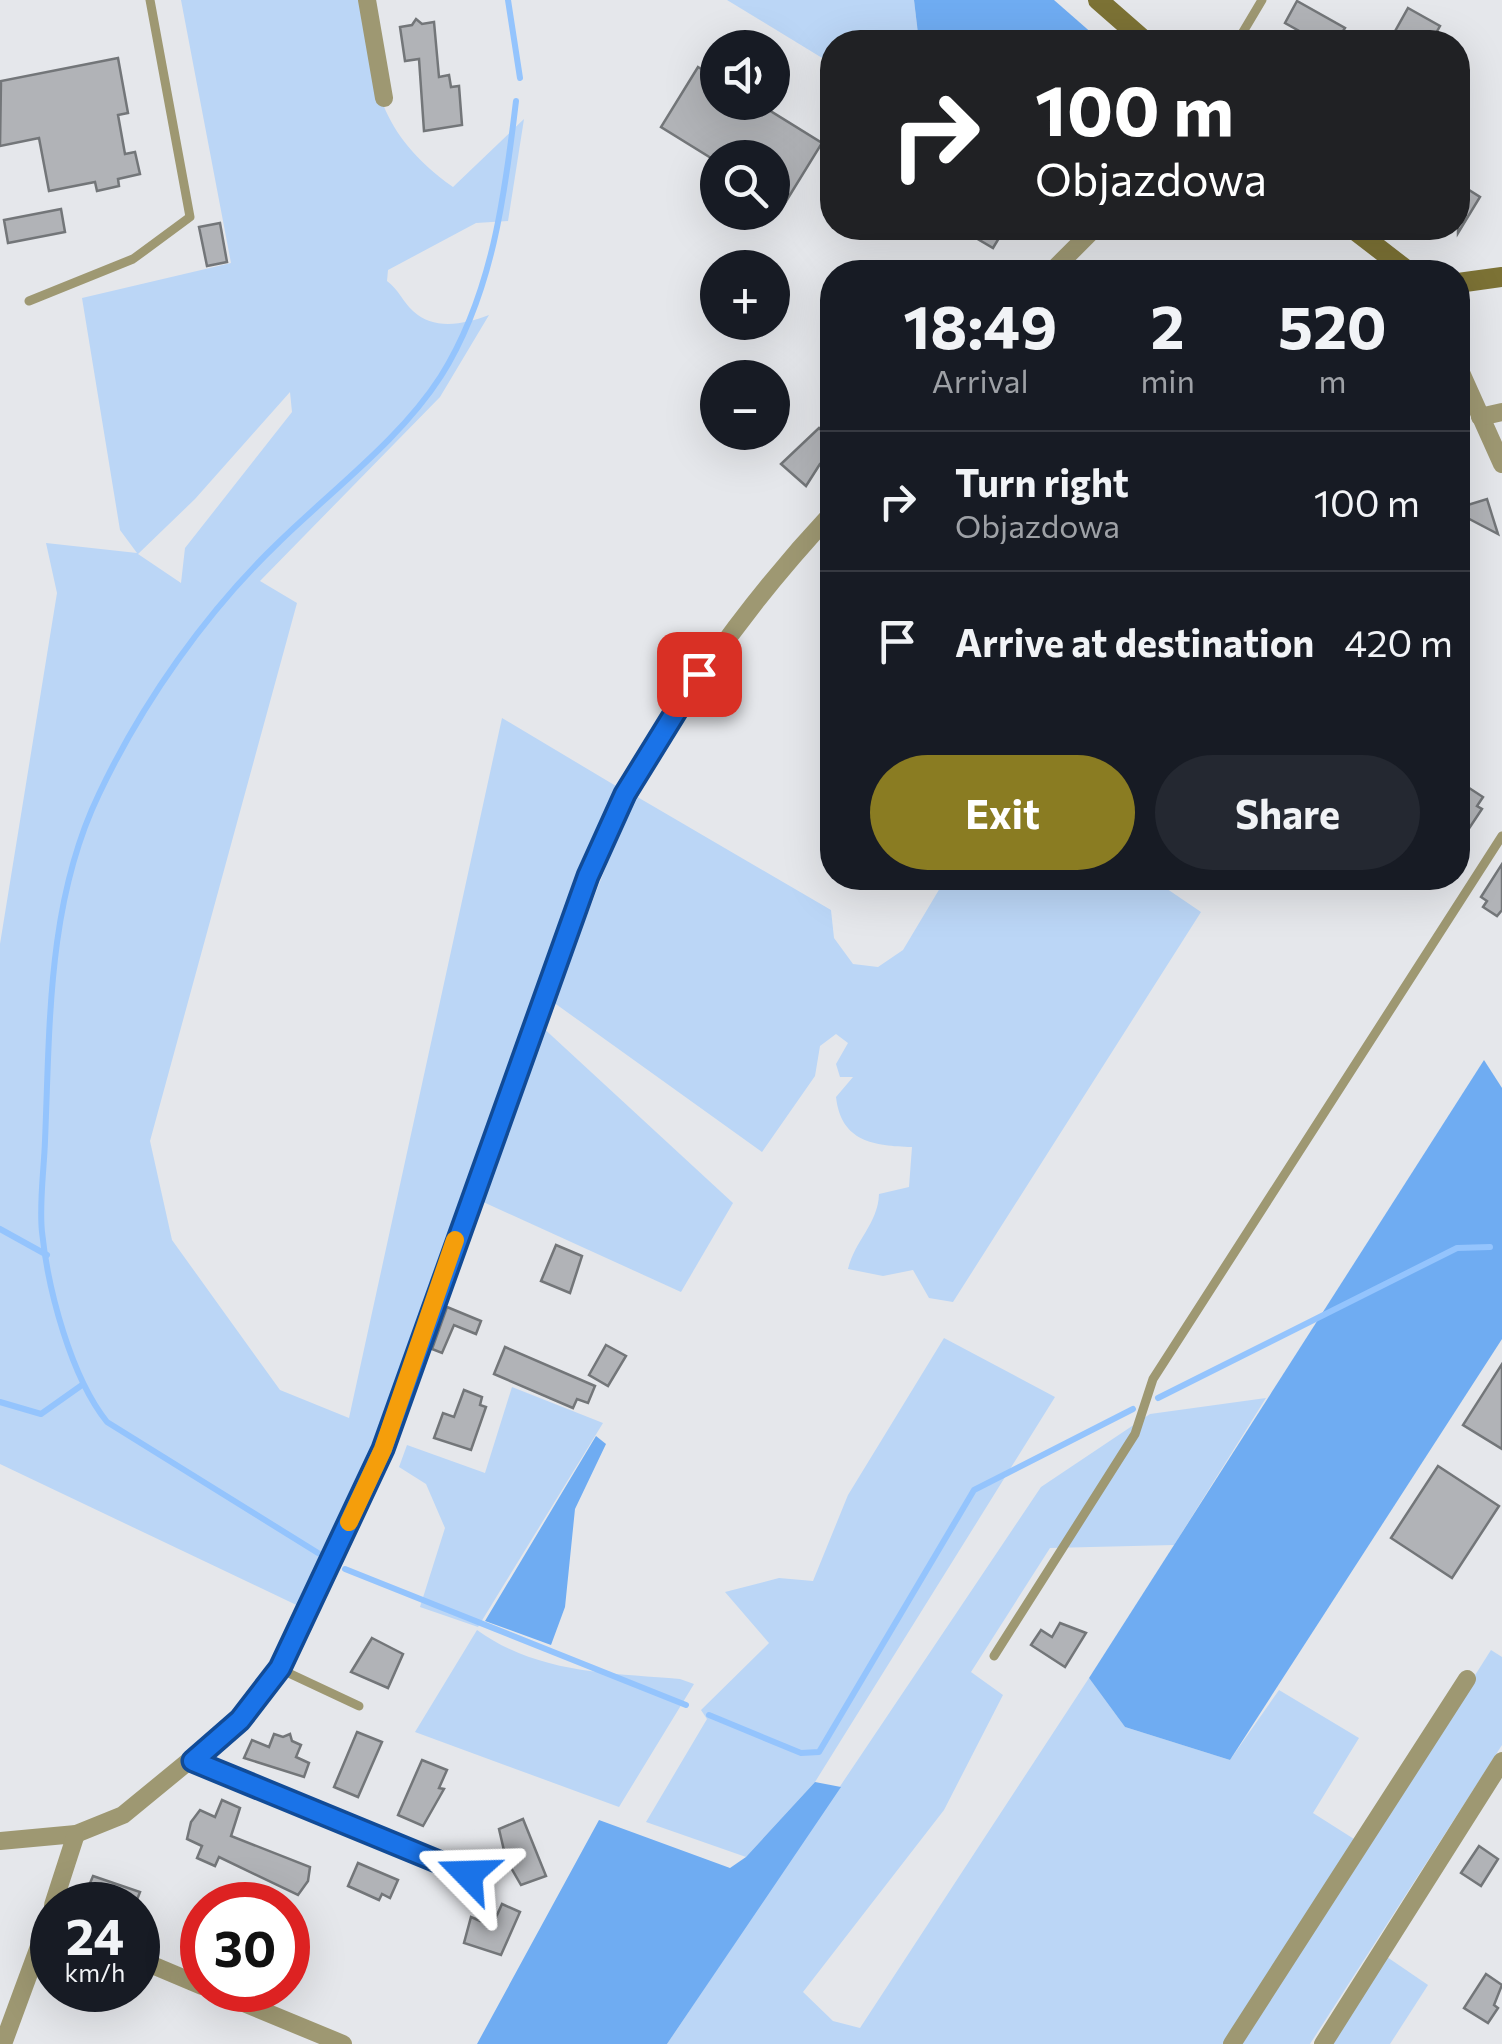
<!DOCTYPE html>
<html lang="en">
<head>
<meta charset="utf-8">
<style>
  body { margin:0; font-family:Commissioner,sans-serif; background:#242831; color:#f1f3f6; height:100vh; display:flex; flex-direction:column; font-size:38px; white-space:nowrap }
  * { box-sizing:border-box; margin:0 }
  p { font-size:32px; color:#9ea1a6 }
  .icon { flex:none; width:55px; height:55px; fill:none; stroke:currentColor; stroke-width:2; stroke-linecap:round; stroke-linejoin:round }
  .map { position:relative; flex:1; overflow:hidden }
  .drawer { position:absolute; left:820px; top:260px; width:650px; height:630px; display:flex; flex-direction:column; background:#171b24; border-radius:40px; box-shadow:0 10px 40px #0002 }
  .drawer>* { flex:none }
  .top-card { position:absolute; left:820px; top:30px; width:650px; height:210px; border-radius:40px; box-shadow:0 10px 40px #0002; background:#202124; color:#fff; overflow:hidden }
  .buttons { position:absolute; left:700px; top:30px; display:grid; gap:20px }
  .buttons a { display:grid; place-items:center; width:90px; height:90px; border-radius:50%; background:#171b24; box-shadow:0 10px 40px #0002; font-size:50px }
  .speed { position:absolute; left:30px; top:1882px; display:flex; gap:20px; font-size:50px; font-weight:700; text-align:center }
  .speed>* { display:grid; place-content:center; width:130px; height:130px; border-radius:50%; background:#171b24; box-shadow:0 10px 40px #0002; line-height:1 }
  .speed small { font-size:25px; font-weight:400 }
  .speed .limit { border:15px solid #d22; background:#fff; color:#111 }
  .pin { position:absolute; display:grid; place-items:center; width:85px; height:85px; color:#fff; margin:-42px; border-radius:20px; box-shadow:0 5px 15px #0006 }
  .me { position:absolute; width:110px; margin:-55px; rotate:292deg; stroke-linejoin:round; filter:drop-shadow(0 0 8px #0008) }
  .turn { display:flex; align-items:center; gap:35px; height:210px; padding:0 50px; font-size:45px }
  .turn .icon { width:130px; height:130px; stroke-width:2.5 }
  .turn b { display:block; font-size:70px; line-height:85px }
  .eta { display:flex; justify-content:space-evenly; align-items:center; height:170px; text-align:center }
  .eta b { font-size:60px; font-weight:700; line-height:70px }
  .button { display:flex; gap:20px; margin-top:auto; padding:20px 50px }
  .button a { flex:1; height:115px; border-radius:60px; background:#8a7c22; color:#fff; font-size:40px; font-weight:700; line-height:115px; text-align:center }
  .button a+a { background:#242831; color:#f1f3f6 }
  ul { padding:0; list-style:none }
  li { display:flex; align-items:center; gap:30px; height:140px; padding:0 50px; border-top:2px solid #363941 }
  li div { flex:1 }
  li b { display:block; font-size:38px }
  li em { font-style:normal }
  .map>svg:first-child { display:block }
  .green { fill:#bbd6f6; fill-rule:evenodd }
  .forest { fill:#6facf2 }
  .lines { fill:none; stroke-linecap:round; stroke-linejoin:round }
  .stream { stroke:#94c4fd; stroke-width:6 }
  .building { fill:#b1b3b7; stroke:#737679; stroke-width:2.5 }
  .service { stroke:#9e9872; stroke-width:9 }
  .minor { stroke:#9e9872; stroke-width:18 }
  .secondary { stroke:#7c7235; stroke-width:20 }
  .route-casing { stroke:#114b97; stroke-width:25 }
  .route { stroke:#1a73e8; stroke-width:18 }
  .slow { stroke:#f59e0b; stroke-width:18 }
</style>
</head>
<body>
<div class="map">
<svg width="1502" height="2044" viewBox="0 0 1502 2044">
  <rect width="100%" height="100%" fill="#e5e7eb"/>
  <g class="green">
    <path d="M181,0H360C374,86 378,133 453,187L524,119L508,221L476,223L388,270L387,281C399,290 403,302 413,311C434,331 465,324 489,315L440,397L260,581L297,603L150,1141L172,1240L280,1390L349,1418L502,718L621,789L595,835L383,1429L330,1548L322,1551L309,1611L0,1464V944L57,593L46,543L137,553L120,530L82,298L231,263ZM290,392L292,412L185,548L181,583L138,554L195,499Z"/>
    <path d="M727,0H914L919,42H832V64Z"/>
    <path d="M634,795L831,910L834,938L853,964L878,967L903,950L946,878H1151L1201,912L953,1302L929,1298L913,1270L883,1276L848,1269C855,1240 878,1224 879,1194L909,1187L912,1147C874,1146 841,1142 836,1097L853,1077H840L836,1064L848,1043L836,1034L820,1046L815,1076L762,1152L553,1002Z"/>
    <path d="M539,1024L733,1203L681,1292L481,1201Z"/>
    <path d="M944,1338L1055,1397L815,1782L746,1857L646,1822L707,1719L701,1710L769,1643L725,1592L779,1578L813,1581L848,1495Z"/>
    <path d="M512,1387L603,1423L478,1627L420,1607L445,1528L426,1484L399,1467L407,1445L485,1473Z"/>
    <path d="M1266,1398L1174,1545L1050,1548L971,1672L1003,1695L944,1810L803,1992L833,2021L860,2028L1089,1678L1125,1727L1230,1760L1279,1690L1359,1738L1313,1813L1354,1839L1224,2044H667L1041,1487L1150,1414Z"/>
    <path d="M477,1630C538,1674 609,1673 680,1679L694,1684L619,1807L415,1732Z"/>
    <path d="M1491,1650L1502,1657V1745L1310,2044H1241Z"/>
    <path d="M1387,1957L1428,1985L1390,2044H1332Z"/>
  </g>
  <g class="forest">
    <path d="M914,0H1054L1102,42H919Z"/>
    <path d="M1484,1060L1502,1088V1339L1230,1760L1125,1727L1089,1678Z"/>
    <path d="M596,1436L606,1444L575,1509L565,1607L551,1645L485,1621Z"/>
    <path d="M815,1782L841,1787L667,2044H477L599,1820L730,1868L746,1857Z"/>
  </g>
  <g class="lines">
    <g class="stream">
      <path d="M508,0L520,78"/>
      <path d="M0,1229L47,1255"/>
      <path d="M1158,1398L1457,1248L1490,1247"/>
      <path d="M0,1402L41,1414L82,1385"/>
      <path d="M318,1553L107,1422C71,1377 48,1290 42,1232C39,1203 44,1170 45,1141C50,1024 47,902 99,794C142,703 206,612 278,543C332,490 400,440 441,376C492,295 505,195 516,101"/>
      <path d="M345,1569L686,1705"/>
      <path d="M709,1715L801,1753L819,1752L974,1490L1133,1409"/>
    </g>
  </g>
  <g class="building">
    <path d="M1297,1L1345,28L1336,42H1319L1285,23Z"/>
    <path d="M1408,8L1440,26L1431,42H1389Z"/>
    <path d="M416,19L422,24L434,22L439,77L449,75L451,87L459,86L462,125L424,131L419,59L405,61L400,27L412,25Z"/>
    <path d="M118,58L128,113L118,115L125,154L135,152L140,174L118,179L119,186L97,191L95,182L49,191L39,138L0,146L1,81Z"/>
    <path d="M698,67L718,79V102H756L822,143L785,203L772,195V158H711L661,127Z"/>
    <path d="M1458,183L1480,197L1458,233Z"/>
    <path d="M61,209L65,232L8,243L4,220Z"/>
    <path d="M220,223L227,262L207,266L199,227Z"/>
    <path d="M959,228H1005L993,248Z"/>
    <path d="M819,428L832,440V456L820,464L806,486L781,464Z"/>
    <path d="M1487,499L1492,515L1498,534L1458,513V508Z"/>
    <path d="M1463,784L1483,797L1477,806L1482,809L1468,830L1458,823V792Z"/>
    <path d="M1502,864V910L1497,916L1483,907L1487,901L1481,897Z"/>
    <path d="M556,1245L582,1256L570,1293L541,1281Z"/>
    <path d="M447,1307L481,1321L476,1334L454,1325L442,1353L432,1349Z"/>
    <path d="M606,1345L626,1356L608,1386L589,1375Z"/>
    <path d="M505,1347L595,1386L588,1403L577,1399L573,1408L494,1374Z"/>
    <path d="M1502,1364V1449L1463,1425Z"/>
    <path d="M464,1390L482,1397L480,1405L486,1407L471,1450L434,1438L443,1413L454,1417Z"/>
    <path d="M1438,1466L1499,1506L1452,1578L1391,1538Z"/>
    <path d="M1060,1623L1086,1633L1065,1667L1031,1645L1041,1630L1052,1637Z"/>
    <path d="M372,1638L403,1654L388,1688L351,1672Z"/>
    <path d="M357,1732L382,1742L358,1797L334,1787Z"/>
    <path d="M274,1734L283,1737L290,1734L292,1741L301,1745L296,1757L309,1763L304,1777L244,1758L252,1740L269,1747Z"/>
    <path d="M422,1760L447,1770L439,1788L444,1789L423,1826L398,1815Z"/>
    <path d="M222,1800L240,1808L231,1836L310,1867L308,1881L298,1895L219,1857L215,1866L197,1858L202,1846L187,1839L191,1822L200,1810L215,1817Z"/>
    <path d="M523,1819L546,1876L521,1885L506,1859L499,1829Z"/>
    <path d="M1479,1846L1498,1859L1481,1886L1461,1873Z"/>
    <path d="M358,1863L398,1880L390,1898L382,1894L379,1900L348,1886Z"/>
    <path d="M93,1876L140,1892L135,1905H95L83,1900Z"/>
    <path d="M502,1904L520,1912L501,1955L464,1943L471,1917L492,1926Z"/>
    <path d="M1486,1974L1502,1985L1494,2005L1498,2008L1488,2023L1464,2008Z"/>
  </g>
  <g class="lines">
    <g class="service">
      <path d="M1237,42L1262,0"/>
      <path d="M29,301L133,259L190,217L150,0"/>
      <path d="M820,526L832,535"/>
      <path d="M994,1656L1135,1434L1153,1379L1502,836"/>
      <path d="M280,1669L359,1706"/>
    </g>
    <g class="minor">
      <path d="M367,0L384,98"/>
      <path d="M1051,272L1095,228"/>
      <path d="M1458,366L1502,464"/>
      <path d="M1480,417L1502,412"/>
      <path d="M193,1761L467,1874"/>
      <path d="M0,1841L76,1834L123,1815L240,1719L280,1669L383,1449L588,876C650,740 730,622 832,513"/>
      <path d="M53,1905L76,1834"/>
      <path d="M138,1959L202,1986"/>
      <path d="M212,1990L343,2044"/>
      <path d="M3,2044L48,1922"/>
      <path d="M1232,2044L1467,1679"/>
      <path d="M1323,2044L1502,1761"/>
    </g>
    <g class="secondary">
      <path d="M1098,0L1146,42"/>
      <path d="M1352,228L1409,272"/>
      <path d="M1458,283L1502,277"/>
    </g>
  </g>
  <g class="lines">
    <g class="route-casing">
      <path id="route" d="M468,1874L193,1761L240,1720L280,1668L383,1449L588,876L625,794L699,674"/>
    </g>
    <use href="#route" class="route"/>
    <path class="slow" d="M349,1522L383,1449L455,1240"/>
  </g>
</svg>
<div class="buttons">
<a><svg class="icon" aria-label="sound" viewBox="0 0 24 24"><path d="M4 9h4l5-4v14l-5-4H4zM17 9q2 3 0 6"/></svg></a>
<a><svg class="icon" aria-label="search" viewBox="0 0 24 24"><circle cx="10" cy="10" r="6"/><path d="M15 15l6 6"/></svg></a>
<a>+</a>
<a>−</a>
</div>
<div class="speed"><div>24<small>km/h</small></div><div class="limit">30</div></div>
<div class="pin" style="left:699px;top:674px;background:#d93025"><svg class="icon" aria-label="arrive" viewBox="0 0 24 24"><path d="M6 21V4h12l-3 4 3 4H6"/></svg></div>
<svg class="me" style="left:468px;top:1874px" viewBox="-20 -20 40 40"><path d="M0-17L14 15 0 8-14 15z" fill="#1a73e8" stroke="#fff" stroke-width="4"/></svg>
<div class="top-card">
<div class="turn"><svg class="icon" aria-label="right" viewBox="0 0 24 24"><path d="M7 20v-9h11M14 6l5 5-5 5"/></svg><div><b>100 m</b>Objazdowa</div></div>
</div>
<section class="drawer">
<div class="eta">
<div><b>18:49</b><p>Arrival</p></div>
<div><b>2</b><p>min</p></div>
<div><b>520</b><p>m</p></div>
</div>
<ul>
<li><svg class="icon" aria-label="right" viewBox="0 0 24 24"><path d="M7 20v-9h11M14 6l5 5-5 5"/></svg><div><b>Turn right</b><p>Objazdowa</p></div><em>100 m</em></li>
<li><svg class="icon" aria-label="arrive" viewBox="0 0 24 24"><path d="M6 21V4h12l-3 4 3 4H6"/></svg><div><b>Arrive at destination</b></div><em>420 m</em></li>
</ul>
<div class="button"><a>Exit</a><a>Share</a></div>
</section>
</div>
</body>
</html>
